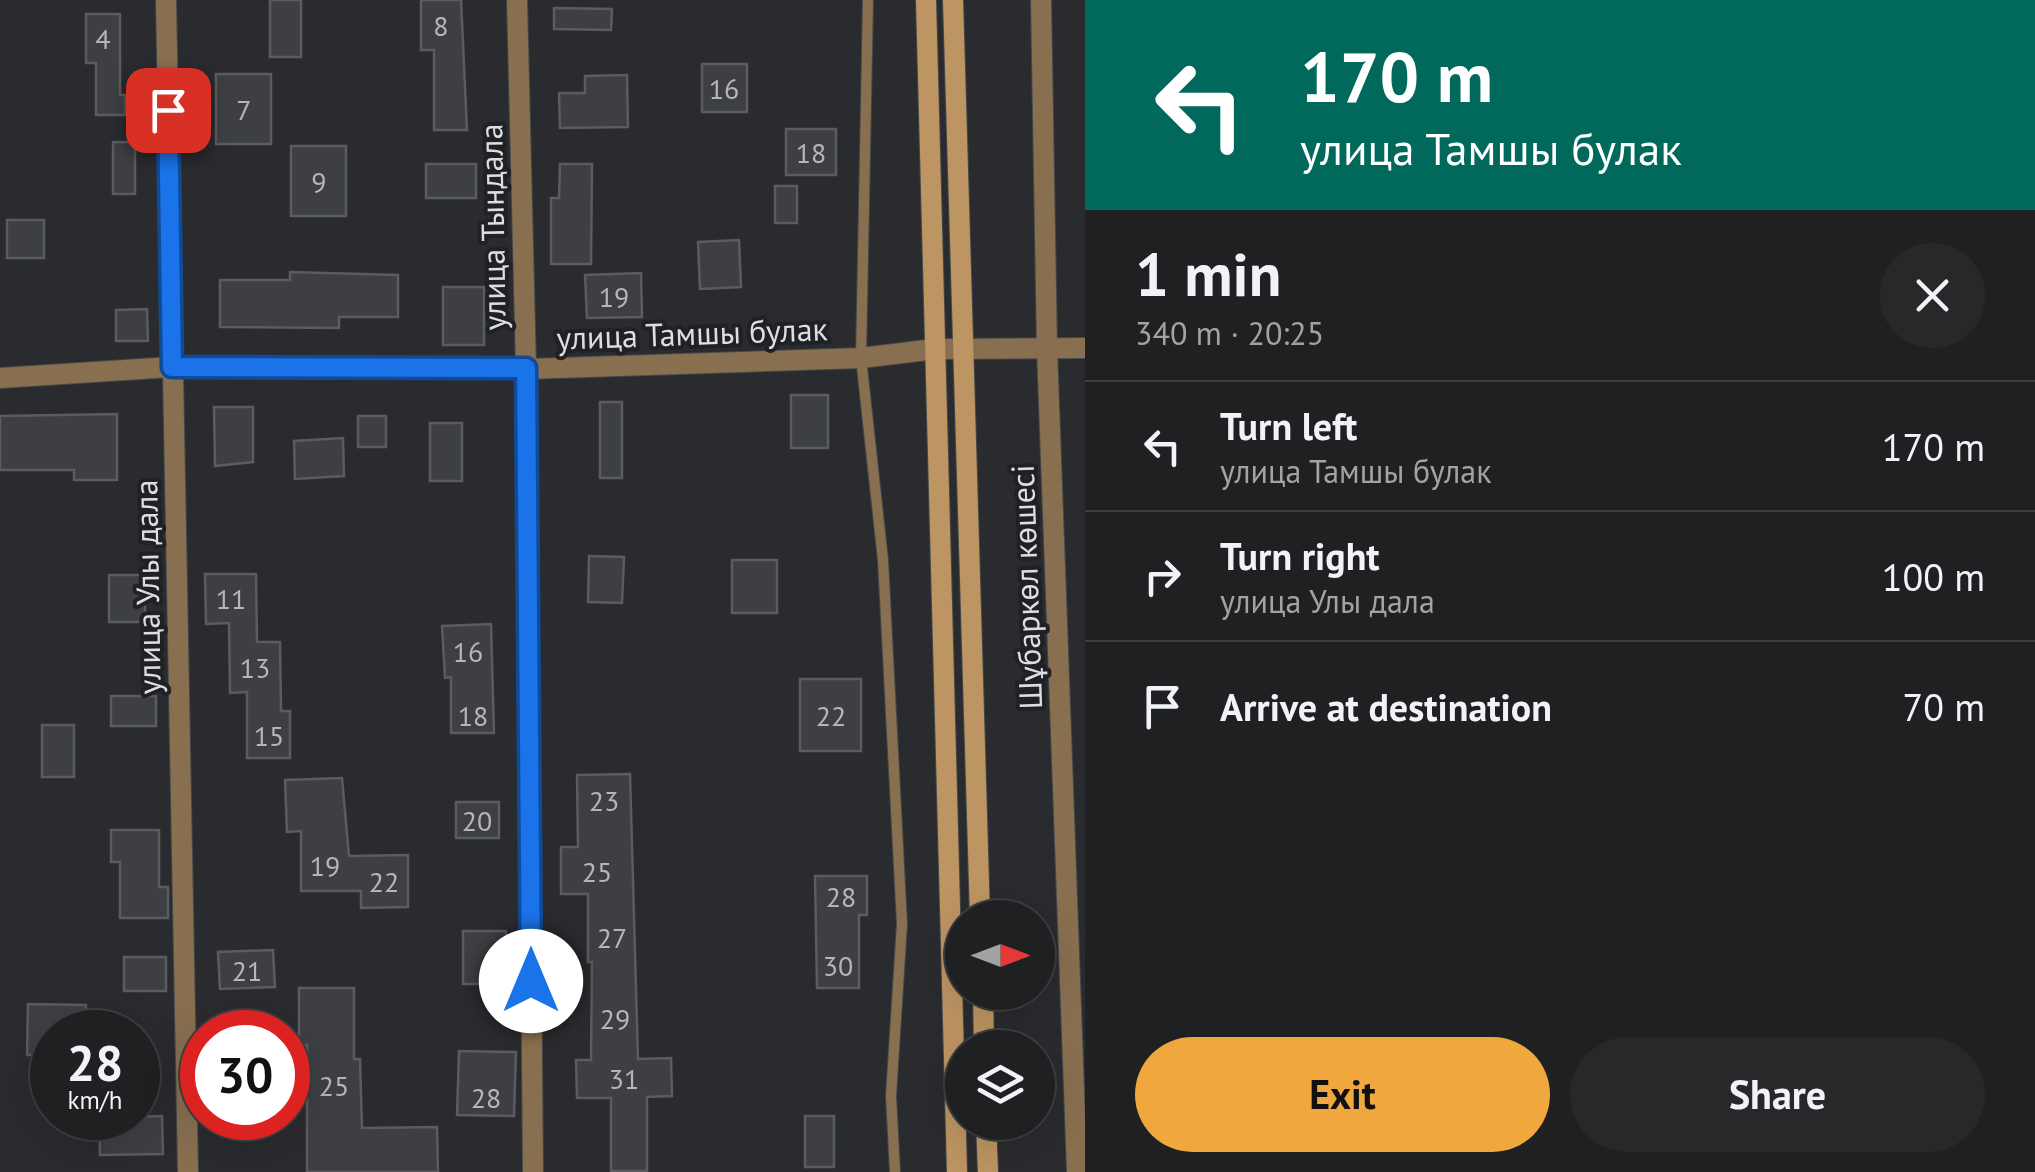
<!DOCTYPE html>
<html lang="en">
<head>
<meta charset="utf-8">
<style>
  body { margin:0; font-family:"PT Sans",sans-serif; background:#27282a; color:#f1f3f6; height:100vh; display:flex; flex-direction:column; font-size:38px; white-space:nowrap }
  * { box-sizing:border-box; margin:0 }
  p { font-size:32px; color:#a1a3a5 }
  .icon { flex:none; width:55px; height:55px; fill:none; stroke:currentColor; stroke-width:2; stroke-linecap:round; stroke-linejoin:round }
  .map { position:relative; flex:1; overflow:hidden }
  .sheet { display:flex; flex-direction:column; background:#1f2022; width:950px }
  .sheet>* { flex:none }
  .guide { background:#00695c; color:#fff; overflow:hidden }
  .needle { width:65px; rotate:90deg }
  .buttons { position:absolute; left:945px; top:900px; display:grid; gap:20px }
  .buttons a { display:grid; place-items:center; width:110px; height:110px; border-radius:50%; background:#1f2022; box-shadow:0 10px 40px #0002,0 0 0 2px #3c3e40; font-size:50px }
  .speed { position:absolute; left:30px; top:1010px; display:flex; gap:20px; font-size:50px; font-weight:700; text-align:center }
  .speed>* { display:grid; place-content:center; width:130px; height:130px; border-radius:50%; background:#1f2022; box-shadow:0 10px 40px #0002,0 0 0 2px #3c3e40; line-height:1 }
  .speed small { font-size:25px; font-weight:400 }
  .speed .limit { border:15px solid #d22; background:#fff; color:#111 }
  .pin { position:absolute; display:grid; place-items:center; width:85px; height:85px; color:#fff; margin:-42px; border-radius:20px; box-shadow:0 5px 15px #0006 }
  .me { position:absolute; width:110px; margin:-55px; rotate:0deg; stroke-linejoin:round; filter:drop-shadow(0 0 8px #0008) }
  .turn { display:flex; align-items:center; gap:35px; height:210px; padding:0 50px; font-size:45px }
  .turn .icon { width:130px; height:130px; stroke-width:2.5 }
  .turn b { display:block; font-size:70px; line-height:85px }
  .round { display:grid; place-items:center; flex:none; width:105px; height:105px; border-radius:52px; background:#27282a }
  .head { display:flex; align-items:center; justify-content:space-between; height:170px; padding:0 50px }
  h1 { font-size:60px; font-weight:700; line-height:75px }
  .cta { display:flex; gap:20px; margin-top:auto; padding:20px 50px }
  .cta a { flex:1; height:115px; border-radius:60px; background:#f0a73e; color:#111; font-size:40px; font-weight:700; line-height:115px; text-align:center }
  .cta a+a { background:#27282a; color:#f1f3f6 }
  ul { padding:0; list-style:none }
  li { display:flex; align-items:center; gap:30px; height:130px; padding:0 50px; border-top:2px solid #3c3e40 }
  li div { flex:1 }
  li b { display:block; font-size:38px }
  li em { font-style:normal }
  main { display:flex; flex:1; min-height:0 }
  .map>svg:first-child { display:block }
  .building { fill:#3d3f43; stroke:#5b5c61; stroke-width:2.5 }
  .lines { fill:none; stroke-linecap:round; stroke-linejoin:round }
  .lane-casing { stroke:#46484a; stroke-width:12 }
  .street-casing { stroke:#46484a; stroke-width:22 }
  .secondary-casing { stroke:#46484a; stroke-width:22 }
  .lane { stroke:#886f50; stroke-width:10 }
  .street { stroke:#886f50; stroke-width:20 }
  .secondary { stroke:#bd9562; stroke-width:20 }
  .route-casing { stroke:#114b97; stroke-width:25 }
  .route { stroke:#1a73e8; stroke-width:18 }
  .labels { text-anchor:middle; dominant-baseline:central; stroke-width:8; stroke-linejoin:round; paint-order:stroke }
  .number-label { font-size:28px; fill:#b5b6b9 }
  .street-label { font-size:32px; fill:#dddee0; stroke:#202124 }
</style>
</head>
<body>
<main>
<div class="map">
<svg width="1085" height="1172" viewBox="0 0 1085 1172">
  <rect width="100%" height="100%" fill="#292b2e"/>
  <g class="building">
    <rect x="270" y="0" width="31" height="57"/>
    <path d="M421,0H461L467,130H434V50H421Z"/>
    <path d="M554,8L612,9L611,30L554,29Z"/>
    <path d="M86,14H120V95H125V115H96V63H86Z"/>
    <rect x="702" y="64" width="45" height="48"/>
    <rect x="216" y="74" width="55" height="70"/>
    <path d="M627,75L628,127L560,128L559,93H585V76Z"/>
    <rect x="786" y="129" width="50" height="46"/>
    <rect x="113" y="142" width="22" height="52"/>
    <rect x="291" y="146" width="55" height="70"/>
    <rect x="426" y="164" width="50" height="34"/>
    <path d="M560,164H592L591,264H551V198H559Z"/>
    <rect x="775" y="186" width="22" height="37"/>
    <rect x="7" y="220" width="37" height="38"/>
    <path d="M739,240L741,287L700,289L698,242Z"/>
    <path d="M290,272L398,275V317H339V328L220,327V280H290Z"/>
    <path d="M641,273L642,317L587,318L585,275Z"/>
    <rect x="443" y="287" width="41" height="58"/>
    <path d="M147,309L148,341H116V310Z"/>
    <rect x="791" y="395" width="37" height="53"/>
    <rect x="600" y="402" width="22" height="76"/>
    <path d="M214,407H253V462L215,466Z"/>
    <path d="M117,414V480H74V470H0V416Z"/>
    <rect x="358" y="416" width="28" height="31"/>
    <rect x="430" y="423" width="32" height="58"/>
    <path d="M343,438L344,476L295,479L294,441Z"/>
    <path d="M589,556L624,557L622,603L588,602Z"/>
    <rect x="732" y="560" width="45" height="53"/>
    <path d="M205,574H256L257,642H280L281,711H290V758H247V692L230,693L229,623L206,624Z"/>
    <rect x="109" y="575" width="36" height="47"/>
    <path d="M491,624L494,733H451V677L445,678L442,626Z"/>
    <rect x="800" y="679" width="61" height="72"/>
    <rect x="111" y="696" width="45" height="30"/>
    <rect x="42" y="725" width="32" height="52"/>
    <path d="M630,774L638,1059L671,1058L672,1096L647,1097V1171H611V1098H577L576,1060H591L592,962H588V894H561V847H578L577,775Z"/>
    <path d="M342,778L349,856L408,855V907L361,908V891H301V831L287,832L285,780Z"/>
    <rect x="456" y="802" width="43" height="36"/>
    <path d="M111,830H159V887H168V918H120V862H111Z"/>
    <path d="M815,876H867V915H859V988H817Z"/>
    <rect x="463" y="931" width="43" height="53"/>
    <path d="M273,950L275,987L220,989L218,952Z"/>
    <rect x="124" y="957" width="42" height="34"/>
    <path d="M299,988H354V1059H360L362,1128L437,1127L438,1172H307V1045H299Z"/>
    <path d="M28,1004L86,1005L85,1032H52V1055H27Z"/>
    <path d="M459,1051L516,1052L514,1116L457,1115Z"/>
    <path d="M162,1116L163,1154L100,1155L99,1118Z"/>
    <rect x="805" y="1116" width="29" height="51"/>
  </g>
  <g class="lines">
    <g class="lane-casing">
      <path id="lane" d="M868,0L861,358L883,560L902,924L891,1096L895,1172"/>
    </g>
    <g class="street-casing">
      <g id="street">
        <path d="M166,0L188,1172"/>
        <path d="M517,0L526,369L533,1172"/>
        <path d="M1041,0L1047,349L1077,1172"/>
        <path d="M0,378L172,367L526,369L861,358L935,349L1085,348"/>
      </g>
    </g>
    <g class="secondary-casing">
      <g id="secondary">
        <path d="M926,0L957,1172"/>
        <path d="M953,0L980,918"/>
        <path d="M983,992L984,1048"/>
        <path d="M986,1122L988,1172"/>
      </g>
    </g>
    <use href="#lane" class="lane"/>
    <use href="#street" class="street"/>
    <use href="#secondary" class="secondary"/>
  </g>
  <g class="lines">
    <g class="route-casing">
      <path id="route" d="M168,110L172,367L526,368L531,981"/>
    </g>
    <use href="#route" class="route"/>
  </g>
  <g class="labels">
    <g class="number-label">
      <text x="441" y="25">8</text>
      <text x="103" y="38">4</text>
      <text x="724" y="88">16</text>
      <text x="244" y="109">7</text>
      <text x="811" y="152">18</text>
      <text x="319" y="181">9</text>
      <text x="614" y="296">19</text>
      <text x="231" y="598">11</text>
      <text x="468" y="651">16</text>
      <text x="255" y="667">13</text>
      <text x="473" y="715">18</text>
      <text x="831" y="715">22</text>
      <text x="269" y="735">15</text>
      <text x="604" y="800">23</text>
      <text x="477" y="820">20</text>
      <text x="325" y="865">19</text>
      <text x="597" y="871">25</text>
      <text x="384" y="881">22</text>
      <text x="841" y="896">28</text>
      <text x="612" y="937">27</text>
      <text x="838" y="965">30</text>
      <text x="247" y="970">21</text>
      <text x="615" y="1018">29</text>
      <text x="624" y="1078">31</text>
      <text x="334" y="1085">25</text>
      <text x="486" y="1097">28</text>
    </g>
    <g class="street-label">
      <text transform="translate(492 227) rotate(-91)">улица Тындала</text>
      <text transform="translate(692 333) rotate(-2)">улица Тамшы булак</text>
      <text transform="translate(147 587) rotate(-91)">улица Улы дала</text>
      <text transform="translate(1026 587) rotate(-92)">Шұбаркөл көшесі</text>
    </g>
  </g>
</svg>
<div class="buttons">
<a><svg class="needle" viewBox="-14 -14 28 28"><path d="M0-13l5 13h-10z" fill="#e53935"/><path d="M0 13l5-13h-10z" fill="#a1a3a5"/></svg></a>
<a><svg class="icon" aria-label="layers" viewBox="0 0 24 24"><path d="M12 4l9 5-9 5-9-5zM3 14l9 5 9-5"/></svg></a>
</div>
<div class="speed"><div>28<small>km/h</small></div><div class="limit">30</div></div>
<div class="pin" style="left:168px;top:110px;background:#d93025"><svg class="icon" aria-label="arrive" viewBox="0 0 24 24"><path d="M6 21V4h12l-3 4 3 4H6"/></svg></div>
<svg class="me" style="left:531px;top:981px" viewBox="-20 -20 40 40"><circle r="19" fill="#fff"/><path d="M0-13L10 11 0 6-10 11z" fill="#1a73e8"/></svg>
</div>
<section class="sheet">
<div class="guide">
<div class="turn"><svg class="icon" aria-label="left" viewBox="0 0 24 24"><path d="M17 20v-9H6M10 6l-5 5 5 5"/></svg><div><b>170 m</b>улица Тамшы булак</div></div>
</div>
<div class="head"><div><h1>1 min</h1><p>340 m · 20:25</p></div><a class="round"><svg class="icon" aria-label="close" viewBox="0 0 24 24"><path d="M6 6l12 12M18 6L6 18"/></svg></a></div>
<ul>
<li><svg class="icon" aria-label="left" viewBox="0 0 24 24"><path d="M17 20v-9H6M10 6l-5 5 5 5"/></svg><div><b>Turn left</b><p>улица Тамшы булак</p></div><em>170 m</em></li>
<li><svg class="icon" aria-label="right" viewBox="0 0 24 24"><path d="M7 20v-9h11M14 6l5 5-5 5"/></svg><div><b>Turn right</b><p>улица Улы дала</p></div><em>100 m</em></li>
<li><svg class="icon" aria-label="arrive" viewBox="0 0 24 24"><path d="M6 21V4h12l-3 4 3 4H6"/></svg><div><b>Arrive at destination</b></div><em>70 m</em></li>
</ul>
<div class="cta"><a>Exit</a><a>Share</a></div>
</section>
</main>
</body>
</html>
